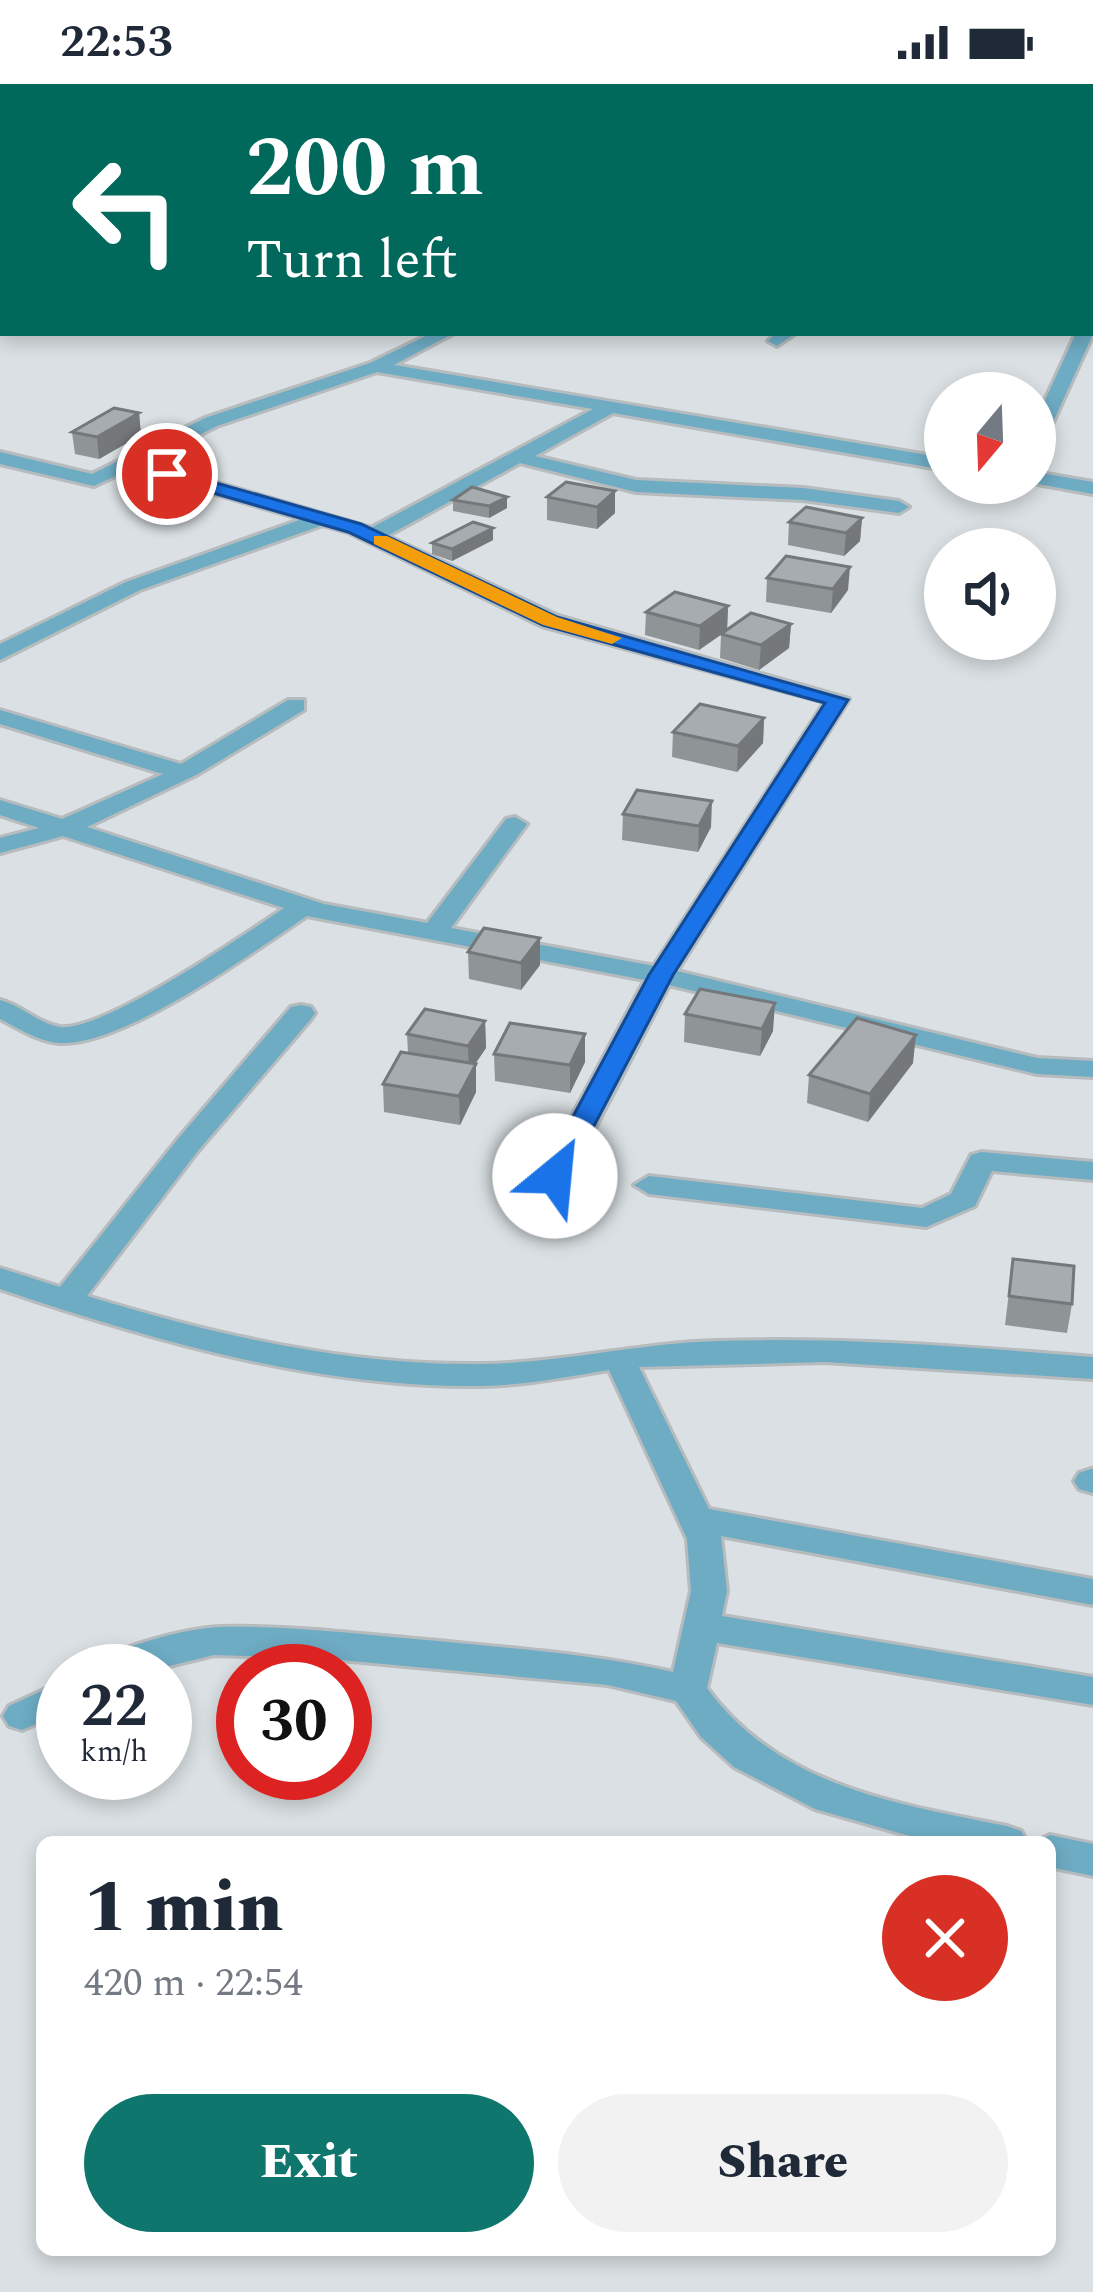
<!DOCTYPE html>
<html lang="en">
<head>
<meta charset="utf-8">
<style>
  body { margin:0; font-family:Spectral,serif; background:#f2f2f3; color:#1f2937; height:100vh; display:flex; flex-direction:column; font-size:45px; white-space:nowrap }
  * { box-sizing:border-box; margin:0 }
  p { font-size:39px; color:#747a83 }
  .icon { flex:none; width:66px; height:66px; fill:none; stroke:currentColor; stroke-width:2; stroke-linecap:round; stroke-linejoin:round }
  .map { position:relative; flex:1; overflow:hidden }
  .sheet { position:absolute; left:36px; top:1752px; width:1020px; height:420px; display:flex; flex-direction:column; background:#fff; border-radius:18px; box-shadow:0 6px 18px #0003 }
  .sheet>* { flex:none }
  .hud { position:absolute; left:0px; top:0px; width:1095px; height:252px; box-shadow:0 6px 18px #0003; background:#00695c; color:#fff; overflow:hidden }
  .needle { width:78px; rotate:199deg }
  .tools { position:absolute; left:924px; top:288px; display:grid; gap:24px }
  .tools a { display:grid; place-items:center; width:132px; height:132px; border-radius:50%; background:#fff; box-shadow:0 6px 18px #0003; font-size:60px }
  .speed { position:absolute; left:36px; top:1560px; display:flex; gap:24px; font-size:60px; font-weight:700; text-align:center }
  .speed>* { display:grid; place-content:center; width:156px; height:156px; border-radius:50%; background:#fff; box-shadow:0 6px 18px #0003; line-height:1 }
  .speed small { font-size:30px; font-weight:400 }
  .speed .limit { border:18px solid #d22; background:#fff; color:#111 }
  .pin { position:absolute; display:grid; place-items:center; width:102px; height:102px; color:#fff; margin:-51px; border:6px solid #fff; border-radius:50%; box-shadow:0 3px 12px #0007 }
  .me { position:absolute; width:132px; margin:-66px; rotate:28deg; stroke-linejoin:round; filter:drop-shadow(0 0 9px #0008) }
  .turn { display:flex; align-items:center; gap:42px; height:252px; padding:0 48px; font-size:54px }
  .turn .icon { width:156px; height:156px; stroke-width:2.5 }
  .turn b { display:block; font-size:84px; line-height:102px }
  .round { display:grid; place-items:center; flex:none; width:126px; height:126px; border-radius:63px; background:#f2f2f3 }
  .overview { display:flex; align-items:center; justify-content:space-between; height:204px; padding:0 48px }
  h1 { font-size:72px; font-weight:800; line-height:90px }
  .button { display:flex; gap:24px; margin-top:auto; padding:24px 48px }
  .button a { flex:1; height:138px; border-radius:72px; background:#0f766e; color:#fff; font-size:48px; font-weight:800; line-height:138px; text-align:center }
  .button a+a { background:#f2f2f3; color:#1f2937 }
  .status { display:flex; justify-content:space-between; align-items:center; height:84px; padding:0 60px; background:#fff; direction:ltr }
  .status svg { height:33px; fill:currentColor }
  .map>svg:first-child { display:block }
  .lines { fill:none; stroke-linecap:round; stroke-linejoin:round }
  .minor-casing { stroke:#b6bbbe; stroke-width:6 }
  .minor { fill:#6eacc4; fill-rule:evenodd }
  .wall { fill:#8f9496 }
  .shaded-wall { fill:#74787a }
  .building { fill:#a6acaf; stroke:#74787a; stroke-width:3 }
  .route { fill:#1a73e8; stroke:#114b97; stroke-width:3 }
  .slow { fill:#f59e0b }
</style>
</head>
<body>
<div class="status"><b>22:53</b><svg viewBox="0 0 49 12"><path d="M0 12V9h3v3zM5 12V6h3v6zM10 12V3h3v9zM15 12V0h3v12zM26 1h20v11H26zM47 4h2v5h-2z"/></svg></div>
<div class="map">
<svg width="1093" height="2208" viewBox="0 0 1093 2208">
  <rect width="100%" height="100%" fill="#dae0e3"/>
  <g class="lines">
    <g class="minor-casing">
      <g id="minor">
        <rect x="0" y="55" width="3" height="8"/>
        <rect x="1092" y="175" width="1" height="10"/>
        <rect x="0" y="179" width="3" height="10"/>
        <path d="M1092,247L1093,250L1044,358L1035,364V338L1076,249Z"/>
        <path d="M432,249H454L394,281L945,374V386L613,329L535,372L636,396L803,404L899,417L909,423L899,429L803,416L636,408L520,379L387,452L558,532L849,615L677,887L1037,974L1093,977V993L1037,990L669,901L570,1092L555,1101L540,1092L645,896L307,832C253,868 124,962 60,959C39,958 18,944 0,935V916C21,921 39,940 60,943C103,948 244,851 284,824L63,752L0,769V754L39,744L0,731V716L62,735L163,690L0,640V626L181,680L288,616H304V626L198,690L87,743L324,820L427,839L506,735L515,733L527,740L451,844L654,882L825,618L542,542L348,448L323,441L140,506L0,576V560L126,498L302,435L130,385L94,402L0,380V368L92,390L205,334L370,279ZM377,288L593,325L371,444L146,378L217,342Z"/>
        <path d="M776,249H796L777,262L768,257Z"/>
        <path d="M1035,388L1093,398V410L1032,399Z"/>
        <path d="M301,921L311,923L315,929L311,935L197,1068L87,1212C215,1251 348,1282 482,1280C561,1279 639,1259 718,1257C843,1253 968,1263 1093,1273V1295L825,1278L639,1283L709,1425L1093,1495V1521L721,1452L727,1507L722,1532L1093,1593V1621L717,1559L707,1604C778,1702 896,1720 1007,1742L1021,1747L1027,1758H931L815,1725L734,1683L701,1653L676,1617L608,1601L319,1574L214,1571L149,1587H92C106,1563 190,1544 219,1543C292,1541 365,1551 438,1557C517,1565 595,1570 673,1588L691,1507L687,1455L609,1286C567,1293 525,1301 482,1302C317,1304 154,1257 0,1205V1184L60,1203L177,1056L291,923Z"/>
        <path d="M981,1068L1093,1078V1096L992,1087L975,1122L926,1143L649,1110L634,1101L649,1092L922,1124L951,1110L971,1071Z"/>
        <path d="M1091,1385H1093V1409L1079,1405L1074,1397L1079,1389Z"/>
        <path d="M63,1597V1628L22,1646L9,1642L3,1632L9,1622Z"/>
        <path d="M1050,1751L1093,1760V1792L1050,1783V1758H1035Z"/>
      </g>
    </g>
    <use href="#minor" class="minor"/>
  </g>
  <g class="wall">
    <path d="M139,329L141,351L99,375L75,370L72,348Z"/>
    <path d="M615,407V429L597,445L547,436V413Z"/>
    <path d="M453,416L507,424L489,434L453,427Z"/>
    <path d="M862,434L860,457L844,472L788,461L789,438Z"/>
    <path d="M493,456L452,477L432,470V459Z"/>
    <path d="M767,494L848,506L831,529L766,518Z"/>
    <path d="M728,522L727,546L791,540L789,564L759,586L720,574L721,551L699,566L645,551L646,528Z"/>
    <path d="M764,634L763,659L737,688L672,673L673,648Z"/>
    <path d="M623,730L711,743L698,768L622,756Z"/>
    <path d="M468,868L540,881L521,906L469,895Z"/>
    <path d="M685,930L773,947L760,972L684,958Z"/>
    <path d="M485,937L486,964L475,980L476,1008L460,1041L384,1028L383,1000L408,969L407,950Z"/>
    <path d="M585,950V978L570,1009L495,997L494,970Z"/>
    <path d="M913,979L868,1038L807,1019L809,991Z"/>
    <path d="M1013,1175L1072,1220L1067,1249L1005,1241Z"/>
  </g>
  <g class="shaded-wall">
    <path d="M139,329L141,351L99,375L97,353Z"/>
    <path d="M615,407V429L597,445V423Z"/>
    <path d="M507,413V424L489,434V422Z"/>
    <path d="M862,434L860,457L844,472L846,449Z"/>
    <path d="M493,444V456L452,477V465Z"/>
    <path d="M850,483L848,506L831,529L833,505Z"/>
    <path d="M728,522L727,546L699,566L700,542Z"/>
    <path d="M791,540L789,564L759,586L761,561Z"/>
    <path d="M764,634L763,659L737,688L738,662Z"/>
    <path d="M712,717L711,743L698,768L699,742Z"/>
    <path d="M540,854V881L521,906V879Z"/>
    <path d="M775,919L773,947L760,972L762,945Z"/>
    <path d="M485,937L486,964L469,989L468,962Z"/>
    <path d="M585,950V978L570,1009V981Z"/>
    <path d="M916,951L913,979L868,1038L870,1010Z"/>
    <path d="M476,980V1008L460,1041L459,1012Z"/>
  </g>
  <g class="building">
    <path d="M114,324L139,329L97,353L72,348Z"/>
    <path d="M566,398L615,407L597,423L547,413Z"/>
    <path d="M472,403L507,413L489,422L453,416Z"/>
    <path d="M806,423L862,434L846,449L789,438Z"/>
    <path d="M473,438L493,444L452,465L432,459Z"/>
    <path d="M786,472L850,483L833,505L767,494Z"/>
    <path d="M675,508L728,522L700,542L646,528Z"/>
    <path d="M751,529L791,540L761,561L721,550Z"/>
    <path d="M700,620L764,634L738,662L673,648Z"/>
    <path d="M637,706L712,717L699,742L623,730Z"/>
    <path d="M484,844L540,854L521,879L468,868Z"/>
    <path d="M700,905L775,919L762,945L685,930Z"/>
    <path d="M425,925L485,937L468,962L407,950Z"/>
    <path d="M857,934L916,951L870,1010L809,991Z"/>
    <path d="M510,939L585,950L570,981L494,970Z"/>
    <path d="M401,968L476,980L459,1012L383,1000Z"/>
    <path d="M1013,1175L1074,1182L1072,1220L1009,1212Z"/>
  </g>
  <path class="route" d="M167,385L361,440L557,533L848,616L673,891L565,1097L555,1100L541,1092L649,891L825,619L543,541L348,448L161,394L159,390Z"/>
  <path class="slow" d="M374,452H387L557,533L622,554L612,560L543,541L374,460Z"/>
</svg>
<div class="tools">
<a><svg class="needle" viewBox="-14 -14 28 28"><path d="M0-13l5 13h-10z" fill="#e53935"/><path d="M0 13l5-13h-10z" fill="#747a83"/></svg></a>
<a><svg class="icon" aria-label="sound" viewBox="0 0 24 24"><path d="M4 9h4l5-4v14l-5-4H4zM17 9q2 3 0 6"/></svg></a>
</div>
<div class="speed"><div>22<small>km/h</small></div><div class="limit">30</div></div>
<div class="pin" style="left:167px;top:390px;background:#d93025"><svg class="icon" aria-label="arrive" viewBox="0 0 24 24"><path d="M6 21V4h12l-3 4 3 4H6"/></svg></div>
<svg class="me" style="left:555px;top:1092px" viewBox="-20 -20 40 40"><circle r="19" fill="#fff"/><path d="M0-13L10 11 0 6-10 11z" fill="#1a73e8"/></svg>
<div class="hud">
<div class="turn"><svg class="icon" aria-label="left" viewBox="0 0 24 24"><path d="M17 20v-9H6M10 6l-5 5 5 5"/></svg><div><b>200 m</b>Turn left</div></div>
</div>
<section class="sheet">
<div class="overview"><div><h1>1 min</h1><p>420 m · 22:54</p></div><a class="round" style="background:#d93025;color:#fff"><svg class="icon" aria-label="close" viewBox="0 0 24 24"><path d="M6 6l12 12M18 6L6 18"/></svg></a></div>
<div class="button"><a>Exit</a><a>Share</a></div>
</section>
</div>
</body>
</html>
